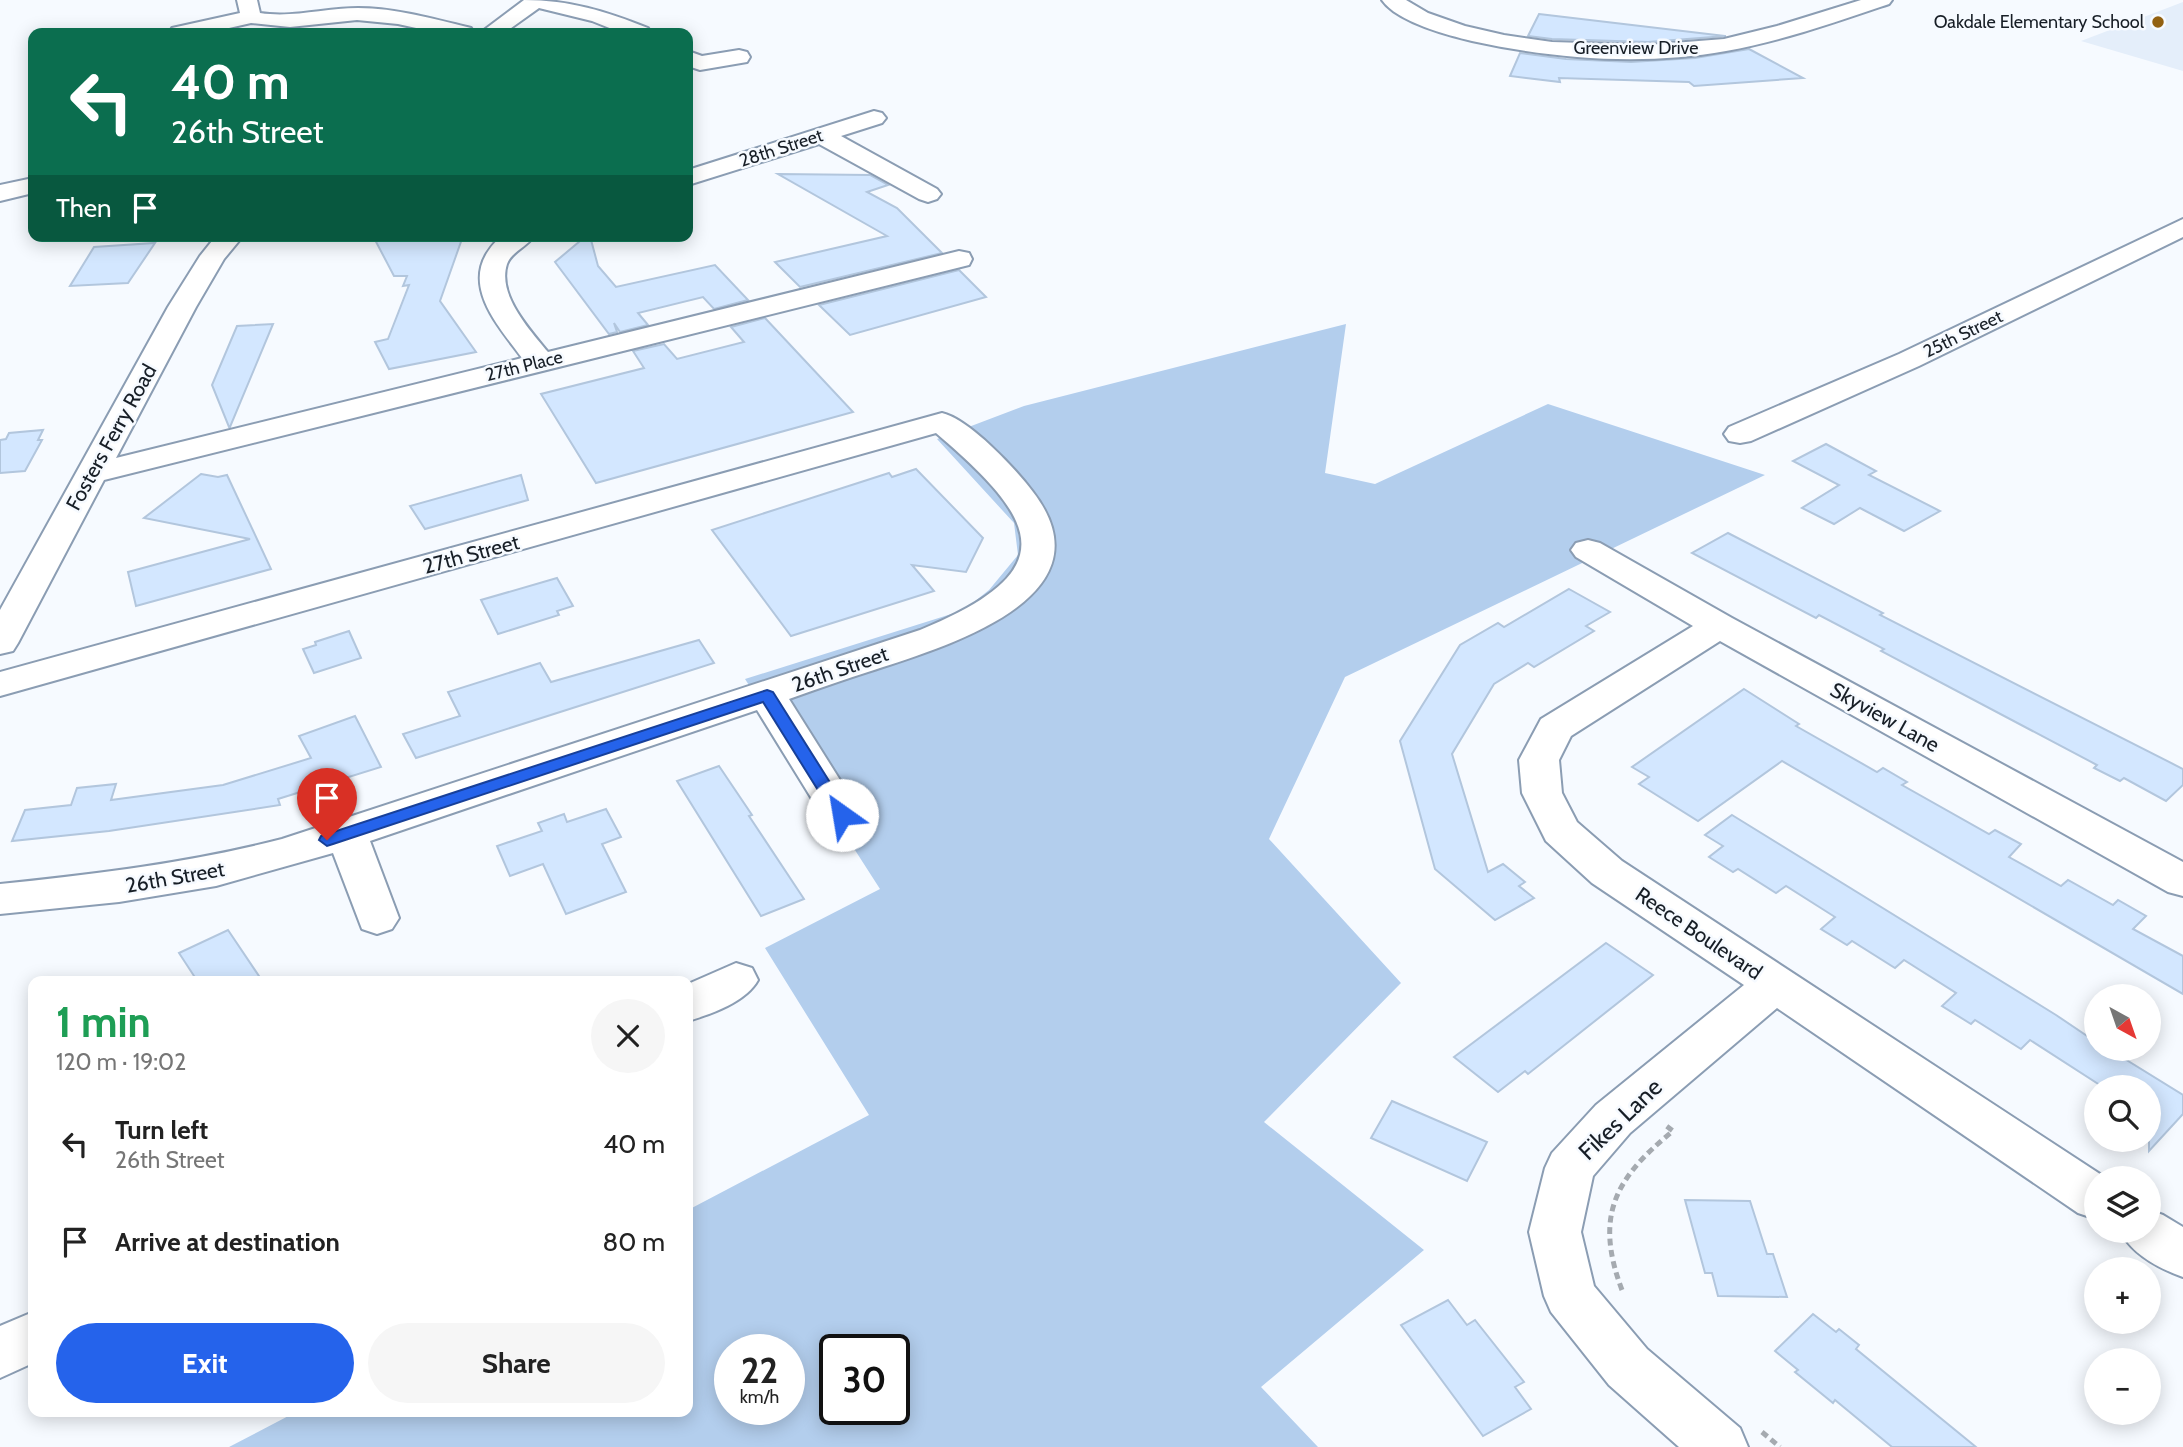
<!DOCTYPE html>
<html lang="en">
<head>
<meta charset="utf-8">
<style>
  body { margin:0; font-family:Cabin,sans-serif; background:#f6f6f6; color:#222; height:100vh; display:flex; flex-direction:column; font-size:26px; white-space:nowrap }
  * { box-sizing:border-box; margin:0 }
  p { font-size:23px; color:#767676 }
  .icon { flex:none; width:38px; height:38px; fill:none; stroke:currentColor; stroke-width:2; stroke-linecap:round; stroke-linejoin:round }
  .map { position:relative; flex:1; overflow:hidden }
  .sheet { position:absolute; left:28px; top:976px; width:665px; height:441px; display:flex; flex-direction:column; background:#fff; border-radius:14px; box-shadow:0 4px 18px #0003 }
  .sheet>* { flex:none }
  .top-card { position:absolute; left:28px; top:28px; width:665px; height:214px; border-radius:14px; box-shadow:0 4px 18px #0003; background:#0b6e4f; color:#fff; overflow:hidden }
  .needle { width:46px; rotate:140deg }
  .fabs { position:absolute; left:2084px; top:984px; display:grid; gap:14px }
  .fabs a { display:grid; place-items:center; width:77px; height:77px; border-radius:50%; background:#fff; box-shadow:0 4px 18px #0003; font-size:35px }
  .speed { position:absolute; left:714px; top:1334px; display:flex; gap:14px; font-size:35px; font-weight:700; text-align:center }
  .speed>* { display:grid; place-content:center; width:91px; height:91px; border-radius:50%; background:#fff; box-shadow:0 4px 18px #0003; line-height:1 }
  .speed small { font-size:18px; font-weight:400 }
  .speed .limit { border:4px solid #111; border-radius:10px; background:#fff; color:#111 }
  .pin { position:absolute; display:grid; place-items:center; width:60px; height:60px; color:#fff; margin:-72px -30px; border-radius:50% 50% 50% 0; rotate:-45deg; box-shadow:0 0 7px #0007 }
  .pin .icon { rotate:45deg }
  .me { position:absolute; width:77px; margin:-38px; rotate:328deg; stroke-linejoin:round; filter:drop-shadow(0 0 5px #0008) }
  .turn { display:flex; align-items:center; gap:24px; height:147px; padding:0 28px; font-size:32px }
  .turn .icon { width:91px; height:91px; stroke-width:2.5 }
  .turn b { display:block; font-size:49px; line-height:60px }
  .then { display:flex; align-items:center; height:66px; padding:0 28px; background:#0003; gap:14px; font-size:26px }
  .round { display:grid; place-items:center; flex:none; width:74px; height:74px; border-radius:37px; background:#f6f6f6 }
  .headline { display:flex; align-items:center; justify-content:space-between; height:119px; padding:0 28px }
  h1 { font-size:42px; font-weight:800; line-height:52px; color:#1e9e55 }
  .primary-button { display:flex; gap:14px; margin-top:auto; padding:14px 28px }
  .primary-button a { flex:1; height:80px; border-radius:42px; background:#2563eb; color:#fff; font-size:28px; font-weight:800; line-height:80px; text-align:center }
  .primary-button a+a { background:#f6f6f6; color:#222 }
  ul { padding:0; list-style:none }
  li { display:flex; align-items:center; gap:21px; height:98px; padding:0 28px }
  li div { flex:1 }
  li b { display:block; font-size:26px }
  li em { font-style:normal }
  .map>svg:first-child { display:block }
  .built { fill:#e4eefa }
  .green { fill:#b3ceed; fill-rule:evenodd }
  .building { fill:#d3e7ff; stroke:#b2c6dd; stroke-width:2 }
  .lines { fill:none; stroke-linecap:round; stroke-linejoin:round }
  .minor-casing { stroke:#8b9db3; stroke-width:4 }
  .path { stroke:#a5aab0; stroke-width:5; stroke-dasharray:7 4.5; stroke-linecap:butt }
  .minor { fill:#fff; fill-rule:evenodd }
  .route { fill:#2563eb; stroke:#184099; stroke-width:2 }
  .poi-dot { fill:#926111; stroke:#f6faff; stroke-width:2.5 }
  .labels { text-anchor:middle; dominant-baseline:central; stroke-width:5; stroke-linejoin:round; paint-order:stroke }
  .far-poi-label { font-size:18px; fill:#171e26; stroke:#f6faff; text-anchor:end }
  .far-street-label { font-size:18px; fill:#171e26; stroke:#f6faff }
  .street-label { font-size:21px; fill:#171e26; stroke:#f6faff }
  .near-street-label { font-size:24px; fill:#171e26; stroke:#f6faff }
</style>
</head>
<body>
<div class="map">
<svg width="2183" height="1447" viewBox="0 0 2183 1447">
  <rect width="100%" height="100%" fill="#f6faff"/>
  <path class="built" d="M2183,2V71L2081,41Z"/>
  <path class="green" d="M1346,324L1325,473L1375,484L1548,404L1765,475L1345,677L1269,839L1401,983L1264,1122L1424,1250L1261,1387L1318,1447H229L296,1412H688V1210L869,1115L765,948L880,889L745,679L964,610L989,590L1018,555L1014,523L937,439L1024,406ZM730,1349H789V1409H730ZM835,1349H894V1409H835Z"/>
  <g class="building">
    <path d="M1539,14L1725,36H1726L1648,42L1552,39L1528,36Z"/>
    <path d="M1749,49L1803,78L1694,86L1689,82L1559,78L1560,82L1510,76L1520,53L1566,59L1631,62L1695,58Z"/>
    <path d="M778,174L870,175L888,185L867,192L897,208L942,253L800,287L775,262L887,236Z"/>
    <path d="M373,236H463L440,301L476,352L389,369L375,342L388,339L409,285L403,286L407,276H394Z"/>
    <path d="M586,236H590L598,266L616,287L715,265L748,300L714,309L703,297L638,313L648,325L620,332L614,323L617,332L609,334L555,262Z"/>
    <path d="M155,243L128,283L70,286L94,247Z"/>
    <path d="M959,270L986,297L850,335L819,305Z"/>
    <path d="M765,318L853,412L596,483L541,394L644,368L633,351L664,344L677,359L744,342L731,327Z"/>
    <path d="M273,324L230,427H229L212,385L237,326Z"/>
    <path d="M43,430L38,440H42L25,471L0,473V440L6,439L9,433Z"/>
    <path d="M1826,444L1876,471L1869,475L1940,511L1904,531L1860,508L1834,524L1802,508L1839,485L1793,461Z"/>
    <path d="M916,469L983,538L966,572L912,565L934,591L791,636L712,530L889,473L892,477Z"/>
    <path d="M201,474L218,477L227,475L271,569L136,606L128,572L250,539L144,518Z"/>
    <path d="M521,475L528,500L425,529L410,506Z"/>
    <path d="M1728,533L1883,613L1880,615L2183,769V785L2166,801L2124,778L2120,781L2094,768L2097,765L1881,651L1884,649L1819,615L1816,618L1692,553Z"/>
    <path d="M557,578L573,606L557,611L559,615L498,634L481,600Z"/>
    <path d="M1569,589L1610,612L1586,626L1594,631L1534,667L1528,663L1494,684L1452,754L1488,872L1503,864L1525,882L1519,886L1534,898L1495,920L1435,869L1400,741L1460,645L1498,623L1504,627Z"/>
    <path d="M349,631L361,658L314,673L303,649L316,645L315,642Z"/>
    <path d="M699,640L714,663L416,758L403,734L460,716L448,692L540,663L551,682Z"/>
    <path d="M1744,689L1799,724L1796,726L1877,772L1883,768L1907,782L1902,785L1989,834L1995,830L2021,844L2009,857L2061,886L2068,880L2113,905L2118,900L2146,916L2133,929L2183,956V994L1782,761L1698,821L1639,784L1649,777L1632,767Z"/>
    <path d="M355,716L381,767L278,799L280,805L109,831L12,841L25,810L71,805L77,788L116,784L111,800L223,785L311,758L299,736Z"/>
    <path d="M719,766L752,815L749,816L804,899L761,916L677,781Z"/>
    <path d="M606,809L621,837L602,844L626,892L566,914L543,864L510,876L497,846L542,831L538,823L564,814L567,822Z"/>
    <path d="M1732,815L2056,1015L2096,1042V1048H2107L2183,1095V1114L2149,1151V1087H2103L2030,1040L2021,1049L1975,1020L1971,1024L1942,1006L1956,993L1904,960L1895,968L1852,941L1847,945L1821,929L1835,917L1786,886L1776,893L1738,869L1733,872L1709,857L1723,846L1705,835Z"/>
    <path d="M228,930L263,982H198L179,953Z"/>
    <path d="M1606,943L1653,975L1528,1074L1525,1071L1498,1092L1454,1057Z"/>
    <path d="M1392,1101L1487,1142L1467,1181L1371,1138Z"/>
    <path d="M1685,1200L1750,1201L1767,1254H1773L1787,1297L1718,1296L1712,1273H1705Z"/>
    <path d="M1448,1300L1467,1325L1475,1320L1524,1382L1515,1387L1531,1409L1483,1436L1401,1325Z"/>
    <path d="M1813,1314L1836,1332L1839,1329L1859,1345L1856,1349L1976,1447H1892L1835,1400L1833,1403L1795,1372L1798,1370L1775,1351Z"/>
  </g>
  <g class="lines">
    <g class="minor-casing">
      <g id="minor">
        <path d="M237,0H257L260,13C293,18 325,8 358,8C396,8 434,19 471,28L474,33H439L398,24L357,20L290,27L251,23L207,33H169L172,28L240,13Z"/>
        <path d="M524,0C570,0 605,11 648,28L651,33H622L592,21L539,8L504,33H480Z"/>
        <path d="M1382,0H1406L1428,13L1465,26L1504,35L1552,42L1648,45L1724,39L1777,26L1861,0H1892L1889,4C1836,22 1782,41 1726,51C1643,66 1554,59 1472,41C1447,35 1397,22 1382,0Z"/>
        <path d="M739,50L747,52L750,57L747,62L700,70L688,66V51L702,56Z"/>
        <path d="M874,111L882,113L886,118L882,123L841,136L937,189L941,194L937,199L928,202L919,199L819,144L688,185V170Z"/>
        <path d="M33,178V193L0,201V185Z"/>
        <path d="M2183,219V237L1919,366L1751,441L1740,443L1729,441L1724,434L1729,427L1899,354Z"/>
        <path d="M216,236H243L224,259L196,307L116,458L522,358C501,329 464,290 487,253C491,247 495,241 502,237C510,234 525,236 534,236C527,247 512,251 507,264C497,295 530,330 548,352L959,251L969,253L972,259L969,265L104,480L18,643L13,651L0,654V610L168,307L200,256Z"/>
        <path d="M942,413C969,419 1016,469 1033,492C1114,597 947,646 874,670C845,679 817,689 789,699L862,815L856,825L842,829L828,825L757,710L370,841L399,918L392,929L377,934L362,929L333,853L216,886L119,902L0,914V884C96,874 189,863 282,839L920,630C1066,570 1039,521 936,433L0,696V672Z"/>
        <path d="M1588,540L1600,543L1732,618L2183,862V896L2168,892L1720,641L1571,736L1559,760L1562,793L1577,822L1622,861L2106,1178H2096V1219L2078,1213L1777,1008L1630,1133L1593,1176L1581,1232L1594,1286L1647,1349L1740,1428L1748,1447H1679L1609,1385L1551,1312L1544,1296L1529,1232L1545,1168L1552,1153L1596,1105L1744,985L1592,883L1546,841L1522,793L1519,760L1541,719L1693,626L1576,557L1571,550L1576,543Z"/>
        <path d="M736,963L752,968L758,980C746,1002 711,1014 688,1021V984Z"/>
        <path d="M2149,1210L2163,1215L2183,1227V1277C2158,1268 2131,1254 2120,1230H2149Z"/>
        <path d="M33,1312V1363L0,1378V1326Z"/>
      </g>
    </g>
    <g class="path">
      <path d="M1622,1290C1594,1216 1615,1178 1673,1131L1665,1125"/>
      <path d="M1762,1432L1780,1447"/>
    </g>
    <use href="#minor" class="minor"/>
  </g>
  <path class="route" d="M767,690L773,692L848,811L851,815L848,819H836L763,702L333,844L327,846L319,840L321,836Z"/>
  <circle class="poi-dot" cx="2158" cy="22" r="7"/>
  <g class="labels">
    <g class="far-poi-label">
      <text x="2144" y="22">Oakdale Elementary School</text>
    </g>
    <g class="far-street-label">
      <text x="1636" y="48">Greenview Drive</text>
      <text transform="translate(781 148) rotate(-18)">28th Street</text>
      <text transform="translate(1963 334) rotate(-26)">25th Street</text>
      <text transform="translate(524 366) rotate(-14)">27th Place</text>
    </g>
    <g class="street-label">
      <text transform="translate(111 437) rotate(-61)">Fosters Ferry Road</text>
      <text transform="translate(471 554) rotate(-15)">27th Street</text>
      <text transform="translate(840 669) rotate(-19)">26th Street</text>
      <text transform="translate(1885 717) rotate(29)">Skyview Lane</text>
      <text transform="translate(175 877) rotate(-10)">26th Street</text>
      <text transform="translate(1699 933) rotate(34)">Reece Boulevard</text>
    </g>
    <g class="near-street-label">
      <text transform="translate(1620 1119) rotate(-44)">Fikes Lane</text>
    </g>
  </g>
</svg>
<div class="fabs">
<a><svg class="needle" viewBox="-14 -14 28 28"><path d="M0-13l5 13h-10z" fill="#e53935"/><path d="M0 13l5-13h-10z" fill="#767676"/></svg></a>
<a><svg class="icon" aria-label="search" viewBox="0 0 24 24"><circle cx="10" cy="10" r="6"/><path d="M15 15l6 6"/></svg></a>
<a><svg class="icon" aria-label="layers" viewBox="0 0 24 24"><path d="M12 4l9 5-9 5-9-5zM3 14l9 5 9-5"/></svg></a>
<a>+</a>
<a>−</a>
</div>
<div class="speed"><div>22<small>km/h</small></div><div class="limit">30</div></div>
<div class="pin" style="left:327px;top:840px;background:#d93025"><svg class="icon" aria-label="arrive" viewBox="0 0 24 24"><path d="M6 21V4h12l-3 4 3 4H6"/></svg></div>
<svg class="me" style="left:842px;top:815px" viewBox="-20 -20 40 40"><circle r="19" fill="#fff"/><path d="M0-13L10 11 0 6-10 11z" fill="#2563eb"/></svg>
<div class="top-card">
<div class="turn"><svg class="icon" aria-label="left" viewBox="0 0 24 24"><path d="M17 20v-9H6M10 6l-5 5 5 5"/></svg><div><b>40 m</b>26th Street</div></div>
<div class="then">Then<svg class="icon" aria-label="arrive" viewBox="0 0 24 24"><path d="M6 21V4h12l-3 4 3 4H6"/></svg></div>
</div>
<section class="sheet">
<div class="headline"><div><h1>1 min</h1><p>120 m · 19:02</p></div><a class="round"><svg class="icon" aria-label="close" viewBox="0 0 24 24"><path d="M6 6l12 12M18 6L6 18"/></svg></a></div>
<ul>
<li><svg class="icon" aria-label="left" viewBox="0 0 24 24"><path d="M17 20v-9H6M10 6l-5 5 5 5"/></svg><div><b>Turn left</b><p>26th Street</p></div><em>40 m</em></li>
<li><svg class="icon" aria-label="arrive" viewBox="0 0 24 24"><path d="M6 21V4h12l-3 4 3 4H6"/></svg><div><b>Arrive at destination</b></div><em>80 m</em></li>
</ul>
<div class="primary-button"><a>Exit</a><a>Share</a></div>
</section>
</div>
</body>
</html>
